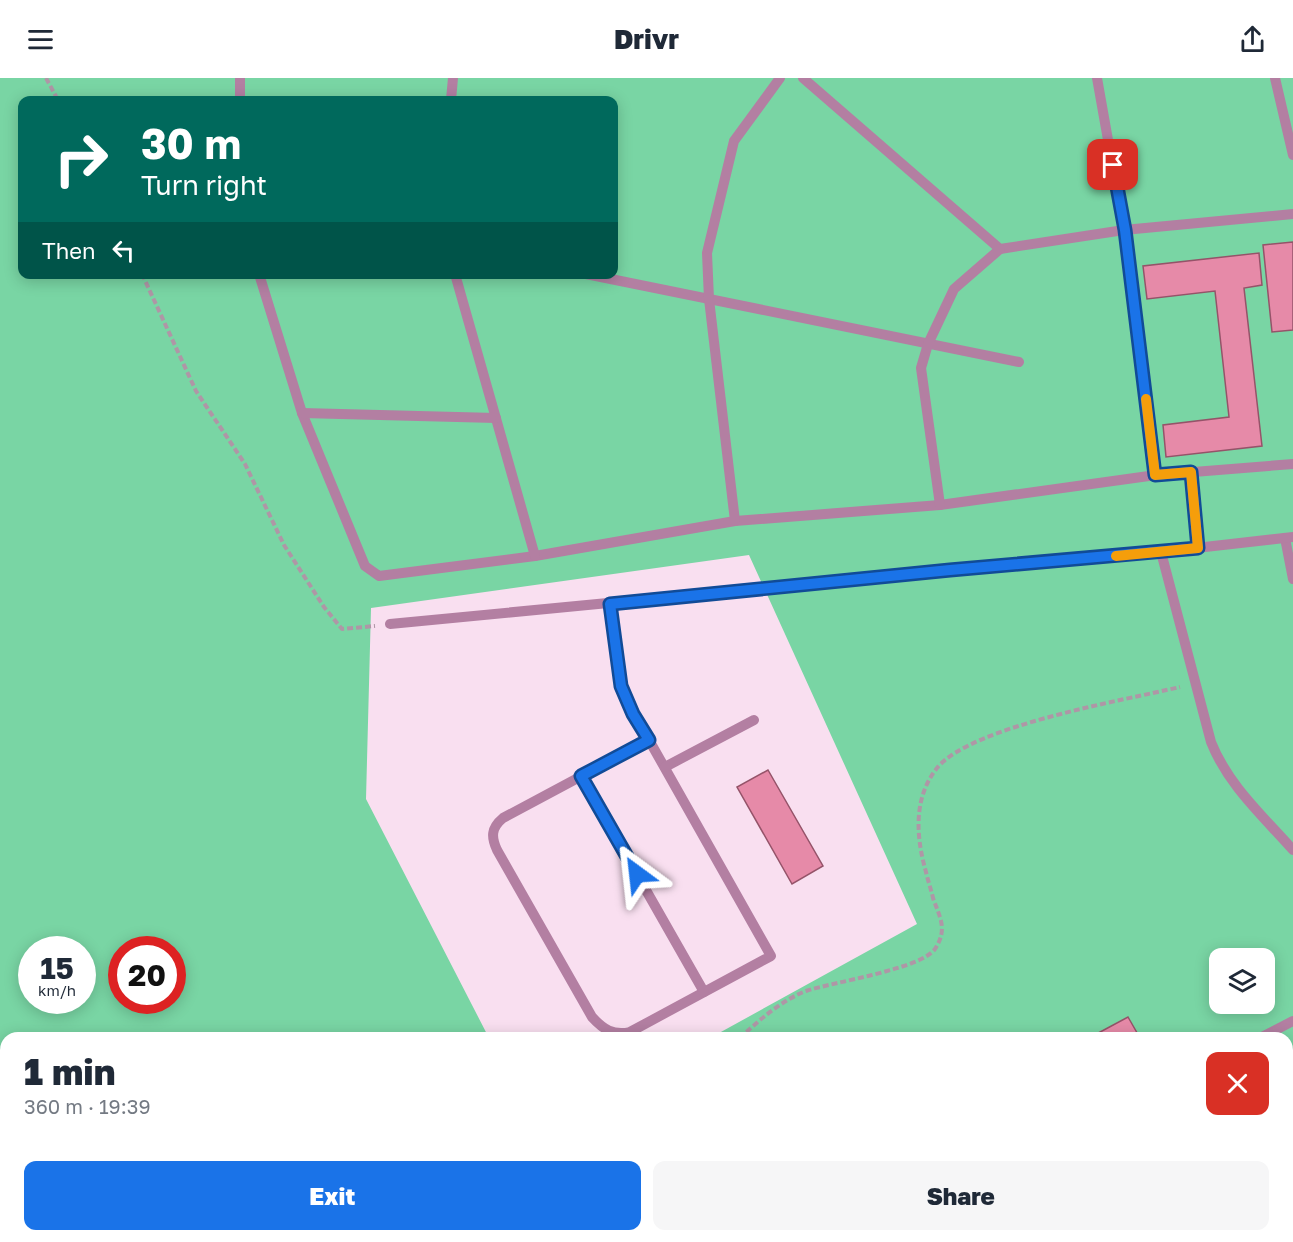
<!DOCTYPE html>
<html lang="en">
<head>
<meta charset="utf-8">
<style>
  body { margin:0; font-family:"Golos Text",sans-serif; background:#f6f6f7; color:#1f2937; height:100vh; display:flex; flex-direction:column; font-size:22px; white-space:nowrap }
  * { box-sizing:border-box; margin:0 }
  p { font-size:20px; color:#747a83 }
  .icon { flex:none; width:33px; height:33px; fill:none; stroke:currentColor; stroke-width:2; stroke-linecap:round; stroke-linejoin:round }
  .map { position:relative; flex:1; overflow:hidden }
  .details { position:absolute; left:0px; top:954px; width:1293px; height:210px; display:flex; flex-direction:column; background:#fff; border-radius:18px 18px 0 0; box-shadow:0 3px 15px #0003 }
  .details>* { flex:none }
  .banner { position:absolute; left:18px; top:18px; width:600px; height:183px; border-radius:12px; box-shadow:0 3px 15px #0003; background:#00695c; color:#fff; overflow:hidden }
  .controls { position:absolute; left:1209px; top:870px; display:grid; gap:12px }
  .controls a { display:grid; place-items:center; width:66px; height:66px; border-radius:12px; background:#fff; box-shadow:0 3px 15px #0003; font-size:30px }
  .speed { position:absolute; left:18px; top:858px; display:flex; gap:12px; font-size:30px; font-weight:700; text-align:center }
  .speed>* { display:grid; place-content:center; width:78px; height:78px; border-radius:50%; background:#fff; box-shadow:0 3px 15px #0003; line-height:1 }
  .speed small { font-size:15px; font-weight:400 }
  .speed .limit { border:9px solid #d22; background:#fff; color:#111 }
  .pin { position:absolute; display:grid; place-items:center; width:51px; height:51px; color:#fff; margin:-26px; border-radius:12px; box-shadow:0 3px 9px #0006 }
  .me { position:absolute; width:66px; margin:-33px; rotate:330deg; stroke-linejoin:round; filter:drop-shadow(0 0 4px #0008) }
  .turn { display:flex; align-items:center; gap:21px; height:126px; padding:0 24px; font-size:27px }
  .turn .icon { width:78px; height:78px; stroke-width:2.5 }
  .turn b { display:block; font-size:42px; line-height:51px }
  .then { display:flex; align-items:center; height:57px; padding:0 24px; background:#0003; gap:12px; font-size:22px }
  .round { display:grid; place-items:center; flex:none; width:63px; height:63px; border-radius:12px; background:#f6f6f7 }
  .headline { display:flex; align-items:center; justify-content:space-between; height:102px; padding:0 24px }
  h1 { font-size:36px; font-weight:800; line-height:45px }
  .button { display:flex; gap:12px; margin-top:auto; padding:12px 24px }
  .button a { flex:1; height:69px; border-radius:12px; background:#1a73e8; color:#fff; font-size:24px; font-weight:800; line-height:69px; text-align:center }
  .button a+a { background:#f6f6f7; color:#1f2937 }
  header { display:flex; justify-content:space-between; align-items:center; height:78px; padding:0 24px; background:#fff; font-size:27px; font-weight:800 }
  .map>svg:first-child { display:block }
  .green { fill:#79d5a4; fill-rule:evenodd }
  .building { fill:#e68aa8; stroke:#955369; stroke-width:1.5 }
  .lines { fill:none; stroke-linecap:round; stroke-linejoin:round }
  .path { stroke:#af96a6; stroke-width:4; stroke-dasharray:6 3; stroke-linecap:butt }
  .service { stroke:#b37fa2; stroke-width:10 }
  .route-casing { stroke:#114b97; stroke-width:15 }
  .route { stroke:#1a73e8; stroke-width:10 }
  .slow { stroke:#f59e0b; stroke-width:10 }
</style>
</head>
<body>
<header><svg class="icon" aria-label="menu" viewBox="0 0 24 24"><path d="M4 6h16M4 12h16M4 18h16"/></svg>Drivr<svg class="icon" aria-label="share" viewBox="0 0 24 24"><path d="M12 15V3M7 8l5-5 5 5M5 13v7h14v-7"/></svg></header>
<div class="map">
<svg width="1293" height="1164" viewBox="0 0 1293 1164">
  <rect width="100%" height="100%" fill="#f9dff0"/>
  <path class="green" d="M0,0H1293V1164H0ZM22,22H614V196H22ZM749,477L917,846L710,960H1287V1158H6V960H489L366,721L371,530ZM32,872H82V922H32ZM122,872H172V922H122ZM1220,880H1264V926H1220Z"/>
  <g class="building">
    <path d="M1293,164V252L1272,254L1263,167Z"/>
    <path d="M1259,175L1262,207L1244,210L1262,368L1166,379L1163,347L1229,339L1215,213L1147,221L1143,188Z"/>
    <path d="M768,692L823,788L792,806L737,709Z"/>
    <path d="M1128,939L1140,960H1089Z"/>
    <path d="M1293,983V1036L1287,1024V986Z"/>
    <path d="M1190,1158H1255L1244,1164H1193Z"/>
  </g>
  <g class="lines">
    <g class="path">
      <path d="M46,0L58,22"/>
      <path d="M142,196L196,313L245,386L284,467L324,529L342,551L375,548"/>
      <path d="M740,960C758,943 782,922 806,913C833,904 921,891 935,871C948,851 940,840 933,820C931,811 928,803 926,794C916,759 913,720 937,690C971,648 1125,622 1180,609"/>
      <path d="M274,1164L280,1158"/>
    </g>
    <g class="service">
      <path d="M803,0L1000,171L1124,152L1097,0"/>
      <path d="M1275,0L1293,77"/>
      <path d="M240,22V0"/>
      <path d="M451,22L453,0"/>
      <path d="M259,196L302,335L365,488L379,498L535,478L735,443L940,427L1156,397L1293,386"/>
      <path d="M455,196L535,478"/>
      <path d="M586,196L1019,284"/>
      <path d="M302,335L496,340"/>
      <path d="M1191,394L1198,470"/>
      <path d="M1156,397L1124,152L1293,136"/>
      <path d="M940,427L921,290L928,266L954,211L1000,171"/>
      <path d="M735,443L709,221L707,175L734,63L780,0"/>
      <path d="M1285,460L1293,501"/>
      <path d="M1161,474L1211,664C1228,707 1263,738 1293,772"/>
      <path d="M610,526L621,608L633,636L649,662L771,878L630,954C613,958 603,951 592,939L497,772C491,759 491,750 503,740L649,662"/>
      <path d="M390,546L950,492L1161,474L1293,459"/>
      <path d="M665,689L754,642"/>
      <path d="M581,698L704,914"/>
      <path d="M1260,960L1293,943"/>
    </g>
  </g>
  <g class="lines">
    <g class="route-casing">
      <path id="route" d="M637,796L581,698L649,662L633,636L621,608L610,526L950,492L1198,470L1191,394L1155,397L1125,152L1113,87"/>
    </g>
    <use href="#route" class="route"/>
    <path class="slow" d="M1116,478L1198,470L1191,394L1155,397L1146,321"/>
  </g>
</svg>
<div class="controls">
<a><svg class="icon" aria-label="layers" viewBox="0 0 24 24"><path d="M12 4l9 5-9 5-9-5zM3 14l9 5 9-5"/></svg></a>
</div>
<div class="speed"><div>15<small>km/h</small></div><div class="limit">20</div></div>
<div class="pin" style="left:1113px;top:87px;background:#d93025"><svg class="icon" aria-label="arrive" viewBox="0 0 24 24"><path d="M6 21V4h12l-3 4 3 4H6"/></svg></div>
<svg class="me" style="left:637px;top:796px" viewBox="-20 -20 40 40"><path d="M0-17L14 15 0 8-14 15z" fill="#1a73e8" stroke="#fff" stroke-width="4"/></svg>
<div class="banner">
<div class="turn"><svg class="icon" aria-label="right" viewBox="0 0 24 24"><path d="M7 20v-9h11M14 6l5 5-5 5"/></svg><div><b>30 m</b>Turn right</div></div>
<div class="then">Then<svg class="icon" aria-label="left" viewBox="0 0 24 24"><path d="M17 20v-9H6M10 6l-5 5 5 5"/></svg></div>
</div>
<section class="details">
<div class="headline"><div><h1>1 min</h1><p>360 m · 19:39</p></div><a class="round" style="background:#d93025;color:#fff"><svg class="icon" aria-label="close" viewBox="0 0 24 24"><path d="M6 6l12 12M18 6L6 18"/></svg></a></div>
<div class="button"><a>Exit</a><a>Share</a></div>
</section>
</div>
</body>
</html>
